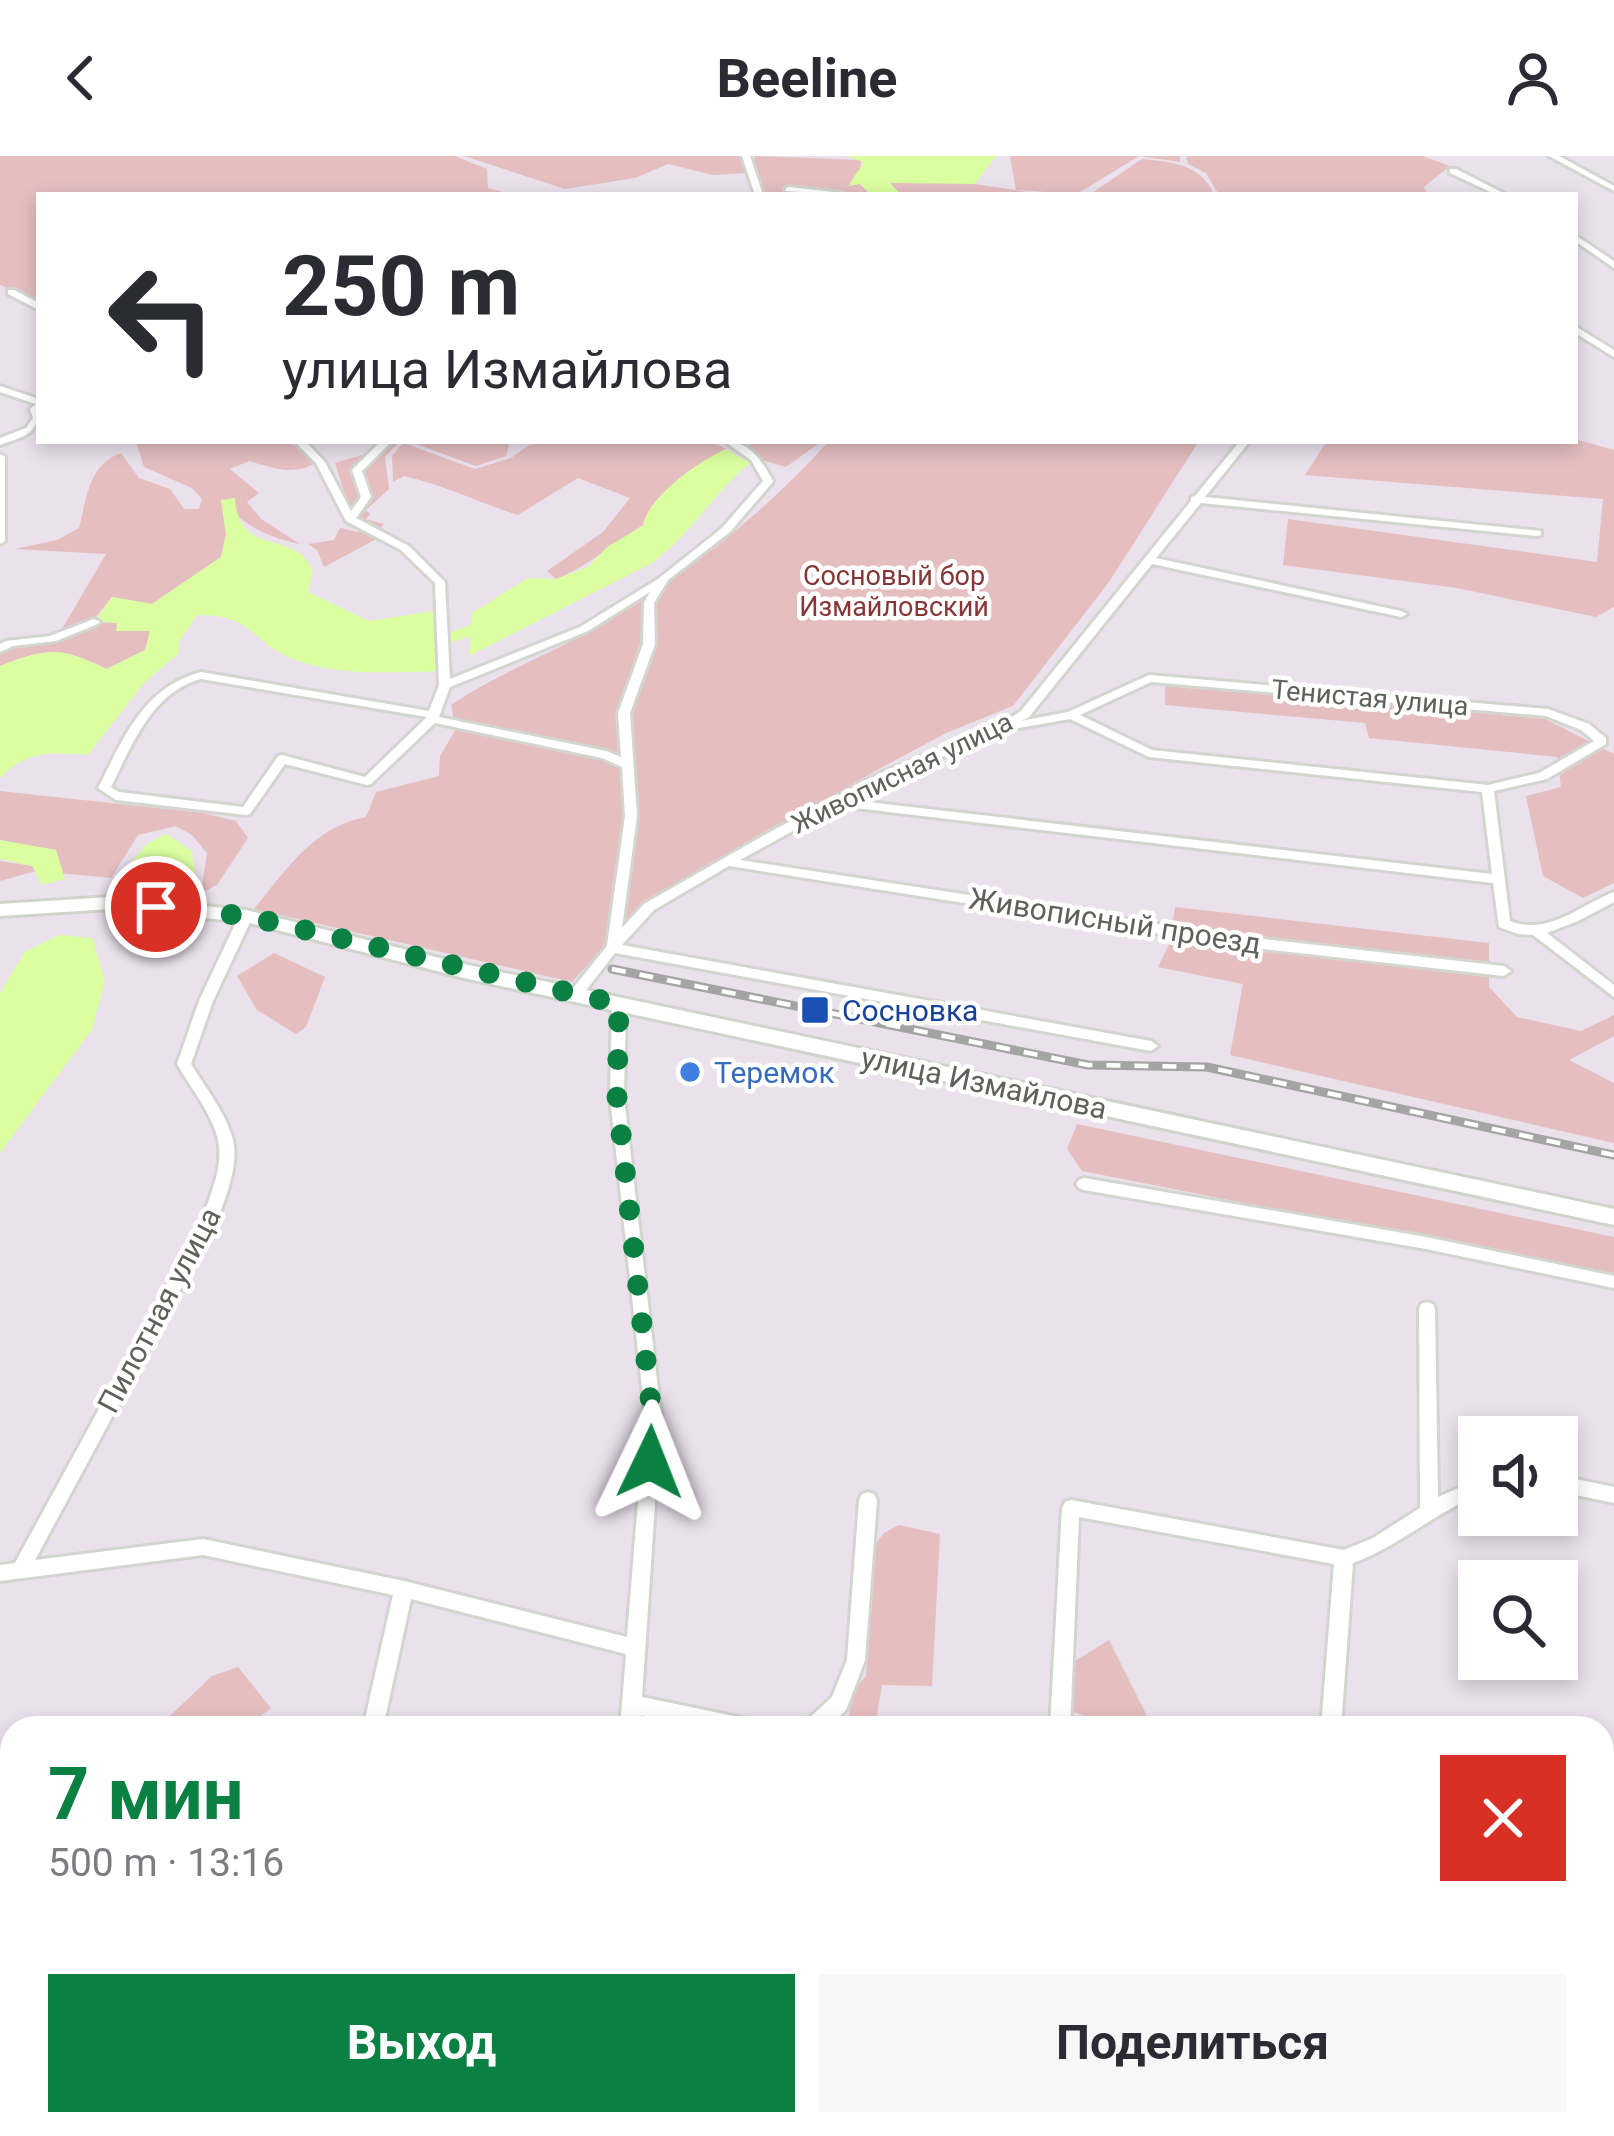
<!DOCTYPE html>
<html lang="ru">
<head>
<meta charset="utf-8">
<style>
  body { margin:0; font-family:Roboto,sans-serif; background:#f7f7f7; color:#2b2b33; height:100vh; display:flex; flex-direction:column; font-size:45px; white-space:nowrap }
  * { box-sizing:border-box; margin:0 }
  p { font-size:39px; color:#7c7c81 }
  .icon { flex:none; width:66px; height:66px; fill:none; stroke:currentColor; stroke-width:2; stroke-linecap:round; stroke-linejoin:round }
  .map { position:relative; flex:1; overflow:hidden }
  .sheet { position:absolute; left:0px; top:1560px; width:1614px; height:420px; display:flex; flex-direction:column; background:#fff; border-radius:36px 36px 0 0; box-shadow:0 6px 18px #0003 }
  .sheet>* { flex:none }
  .banner { position:absolute; left:36px; top:36px; width:1542px; height:252px; border-radius:0px; box-shadow:0 6px 18px #0003; background:#fff; color:#2b2b33; overflow:hidden }
  .fabs { position:absolute; left:1458px; top:1260px; display:grid; gap:24px }
  .fabs a { display:grid; place-items:center; width:120px; height:120px; border-radius:0px; background:#fff; box-shadow:0 6px 18px #0003; font-size:60px }
  .pin { position:absolute; display:grid; place-items:center; width:102px; height:102px; color:#fff; margin:-51px; border:6px solid #fff; border-radius:50%; box-shadow:0 3px 12px #0007 }
  .me { position:absolute; width:132px; margin:-66px; rotate:2deg; stroke-linejoin:round; filter:drop-shadow(0 0 9px #0008) }
  .turn { display:flex; align-items:center; gap:42px; height:252px; padding:0 48px; font-size:54px }
  .turn .icon { width:156px; height:156px; stroke-width:2.5 }
  .turn b { display:block; font-size:84px; line-height:102px }
  .round { display:grid; place-items:center; flex:none; width:126px; height:126px; border-radius:0px; background:#f7f7f7 }
  .summary { display:flex; align-items:center; justify-content:space-between; height:204px; padding:0 48px }
  h1 { font-size:72px; font-weight:700; line-height:90px; color:#0b8043 }
  .action { display:flex; gap:24px; margin-top:auto; padding:24px 48px }
  .action a { flex:1; height:138px; border-radius:0px; background:#0b8043; color:#fff; font-size:48px; font-weight:700; line-height:138px; text-align:center }
  .action a+a { background:#f7f7f7; color:#2b2b33 }
  header { display:flex; justify-content:space-between; align-items:center; height:156px; padding:0 48px; background:#fff; font-size:54px; font-weight:700 }
  .map>svg:first-child { display:block }
  .green { fill:#e5bec0 }
  .water { fill:#dbfea0 }
  .lines { fill:none; stroke-linecap:round; stroke-linejoin:round }
  .river { fill:#dbfea0; fill-rule:evenodd }
  .minor-casing { stroke:#d2d6cf; stroke-width:6 }
  .secondary-casing { stroke:#d0d5cc; stroke-width:6 }
  .minor { fill:#fff; fill-rule:evenodd }
  .secondary { fill:#fff; fill-rule:evenodd }
  .rail-casing { stroke:#a3a5a2; stroke-width:9 }
  .rail { stroke:#fff; stroke-width:4.5; stroke-dasharray:14; stroke-linecap:butt }
  .route { stroke:#0b8043; stroke-width:21; stroke-dasharray:0 37.8 }
  .transit-dot { fill:#1a4fb4; stroke:#fff; stroke-width:4.5 }
  .shop-dot { fill:#3f7fe0; stroke:#fff; stroke-width:4.5 }
  .labels { text-anchor:middle; dominant-baseline:central; stroke-width:9; stroke-linejoin:round; paint-order:stroke }
  .far-park-label { font-size:27px; fill:#863636; stroke:#fff }
  .far-street-label { font-size:27px; fill:#5e625a; stroke:#fff }
  .street-label { font-size:30px; fill:#5e625a; stroke:#fff }
  .transit-label { font-size:30px; fill:#164399; stroke:#fff; text-anchor:start }
  .shop-label { font-size:30px; fill:#366cbe; stroke:#fff; text-anchor:start }
</style>
</head>
<body>
<header><svg class="icon" aria-label="back" viewBox="0 0 24 24"><path d="M15 5l-7 7 7 7"/></svg>Beeline<svg class="icon" aria-label="person" viewBox="0 0 24 24"><circle cx="12" cy="8" r="4"/><path d="M4 21q1-7 8-7t8 7"/></svg></header>
<div class="map">
<svg width="1614" height="1980" viewBox="0 0 1614 1980">
  <rect width="100%" height="100%" fill="#eae1ed"/>
  <g class="green">
    <path d="M0,0H455L487,13L488,32L513,39H39V146L0,129Z"/>
    <path d="M464,0H743L748,17L713,19L668,8L635,22L565,33Z"/>
    <path d="M755,0L861,4L860,28L871,39H762L760,21L752,20Z"/>
    <path d="M1010,0H1180V6L1139,0L1077,38L1016,34Z"/>
    <path d="M1186,0H1422L1450,10L1424,31L1428,39H1219L1206,17L1188,8Z"/>
    <path d="M1142,3C1172,6 1202,8 1214,39H1089Z"/>
    <path d="M961,26L1047,39H901L889,27Z"/>
    <path d="M1575,283L1614,294V451L1596,461L1457,432L1283,409L1288,363L1597,406L1603,343L1305,319L1327,285Z"/>
    <path d="M136,285H289L316,307C291,320 275,312 249,305L230,313L259,337L247,346L261,363L300,388C265,381 246,370 222,345L226,379L221,401L152,448L112,441L94,463L118,467L117,475H151L145,494L107,513C59,491 50,491 0,510V498L62,473L106,398L15,393L57,384L79,372C87,341 89,308 121,297L139,322L170,333L184,353H199L202,343L192,332L144,311Z"/>
    <path d="M383,285H400L385,301L389,333L366,354L370,358L366,363L384,368L378,374L386,378L324,411L317,394L308,388L334,384L340,372L358,376L363,370L352,361L335,307L369,297Z"/>
    <path d="M408,285H510L506,300L476,310Z"/>
    <path d="M556,285H711L726,293C699,305 648,341 643,369C612,388 589,410 556,423L547,415L603,376L630,342L578,322L518,359C477,346 447,330 404,320L393,326L392,300L403,287L475,313L511,302L529,289Z"/>
    <path d="M729,285H822L786,311L755,302Z"/>
    <path d="M829,285H1199L1109,426L1013,550L946,577L879,613L642,749L572,826L254,753C287,713 313,671 366,661L376,636L439,620L440,600L456,573L451,549C495,519 543,501 590,475C678,425 761,361 829,285Z"/>
    <path d="M1165,530L1545,563L1614,598V727L1583,742L1543,720L1526,640L1561,631L1557,601L1369,582L1365,567L1165,549Z"/>
    <path d="M0,635L203,657L236,665L248,682L217,729L201,737L207,697L192,679L176,670L138,679L111,722L36,715L0,725V705L32,710L55,694L0,684Z"/>
    <path d="M1175,751L1489,787V831L1517,861L1581,875L1614,859V880L1569,904L1614,927V987L1230,899L1243,828L1158,811L1170,786Z"/>
    <path d="M274,797L325,821L306,871L296,878L257,854L237,820Z"/>
    <path d="M1077,968L1614,1081V1120L1082,1015L1067,993Z"/>
    <path d="M899,1369L940,1378L932,1530L882,1529L875,1572H847L853,1535L866,1520L873,1391L884,1377Z"/>
    <path d="M1109,1484L1153,1572H1116L1066,1553L1067,1510Z"/>
    <path d="M238,1511L271,1552L245,1572H157L212,1520Z"/>
    <path d="M1614,1788V1943L1602,1922V1793Z"/>
    <path d="M12,1829V1968H91L90,1980H0V1840Z"/>
  </g>
  <g class="water">
    <path d="M846,0H996L975,28L890,27L901,39H871L860,28L848,30L864,6Z"/>
    <path d="M726,293L750,307C713,338 691,378 652,407L469,500L472,457L528,422L556,423L588,411L607,391L643,370C648,341 699,305 726,293Z"/>
    <path d="M235,342C238,392 276,380 301,398C306,402 309,409 313,415L308,436L369,465L441,454L444,515C395,516 341,521 295,504C250,487 256,459 197,459L179,486V497L143,528L88,599C52,596 27,594 0,622V510C50,491 59,491 107,513L145,494L150,475H116L117,467L94,466L112,441L152,448L221,401L226,379L221,344Z"/>
    <path d="M166,678L192,695L196,723L190,728L132,722L124,714L147,688Z"/>
    <path d="M0,684L56,694L65,723L42,729L32,710L0,703Z"/>
    <path d="M59,779L92,782L105,825L92,874L0,997V837L25,796Z"/>
  </g>
  <g class="lines">
    <path class="river" d="M506,456L516,462L513,466L417,498L407,492Z"/>
    <g class="minor-casing">
      <g id="minor">
        <path d="M742,0H750L763,39H755Z"/>
        <path d="M1549,0H1559L1614,30V35Z"/>
        <path d="M1450,13H1456L1507,39H1497L1450,17Z"/>
        <path d="M789,31L842,37L846,39L786,35L785,33Z"/>
        <path d="M1575,79L1614,105V112L1575,85Z"/>
        <path d="M8,134H14L39,147V154L8,138Z"/>
        <path d="M1575,170L1614,194V201L1575,177Z"/>
        <path d="M0,230L39,243C39,278 31,278 0,289V282L26,272L33,262L30,253L36,248L0,236Z"/>
        <path d="M294,285H305L325,306L351,355L361,341L352,314L381,285H392L362,315L371,341L356,362L409,390L445,426L450,523L580,471L658,423L722,372L763,325L751,304L724,285C750,285 762,305 773,325L772,327L730,376L668,424L654,447L655,488L630,557L637,660L622,772L644,748L768,677L881,617L997,570L1021,555L1191,345V341L1195,340L1240,285H1250L1205,341L1541,375V379L1537,380L1201,347L1156,402L1401,455L1407,458L1401,461L1152,408L1029,561L1021,565L1068,556L1149,519L1548,553L1589,568L1606,582V588L1547,623L1494,635L1510,765C1549,780 1580,749 1614,736V746L1578,765L1547,777L1614,829V841L1533,779L1518,778L1499,771L1493,727L838,650L740,704L1237,780L1504,810L1511,815L1504,820L1237,790L729,710L654,754L622,789L1151,885L1158,890L1151,895L615,797L580,842H570L568,839L570,836L607,790L625,660L622,611L602,602L435,567L371,628L367,629L285,608L250,658L246,659L116,644L98,632C123,583 143,531 201,516L429,555L439,529L435,427L401,394L346,365L316,307ZM650,436L644,447L643,488L618,557L621,601L606,595L439,561L450,531L588,475ZM201,523L427,561L365,621L282,599L278,600L243,651L119,636L111,631C132,589 152,536 201,523ZM1151,526L1546,560L1581,574L1594,585L1539,617L1488,629L1152,594L1080,559ZM1070,563L1149,601L1482,636L1492,718L850,644L889,623L1008,574Z"/>
        <path d="M0,298L5,301V385L0,388Z"/>
        <path d="M94,463L100,466L98,468L56,485L13,490L0,496V488L6,485L50,480Z"/>
        <path d="M246,756L253,760L213,845L191,908C205,931 226,957 233,984C239,1012 225,1042 216,1068L35,1404L203,1383L404,1425L627,1481L645,1259L610,941L612,848L619,843L626,848L624,941L661,1259L642,1541L748,1563L755,1565L758,1572H703L641,1559L640,1572H620L626,1498L411,1443L383,1572H363L393,1439L203,1399L0,1425V1409L15,1407L200,1068C209,1042 224,1012 218,984C212,957 190,931 177,908L199,845L239,760Z"/>
        <path d="M1084,1022L1426,1081L1614,1120V1132L1426,1093L1084,1034L1079,1032L1076,1028L1079,1024Z"/>
        <path d="M1427,1146L1433,1148L1435,1153L1438,1341L1479,1323V1339C1434,1357 1398,1391 1353,1407L1341,1572H1321L1334,1408L1079,1361L1070,1572H1050L1062,1352L1065,1346L1071,1344L1344,1394L1373,1382L1420,1352L1419,1153L1421,1148Z"/>
        <path d="M1557,1319L1614,1331V1347L1557,1335Z"/>
        <path d="M868,1336L874,1338L877,1344L865,1504L846,1554L827,1572H803L806,1565L832,1541L847,1504L859,1344L862,1338Z"/>
        <path d="M1602,1715L1614,1718V1734L1602,1735Z"/>
        <path d="M304,1968H326L324,1980H302Z"/>
        <path d="M575,1968H597L596,1980H574Z"/>
        <path d="M1031,1968H1053L1052,1980H1030Z"/>
        <path d="M1438,1968H1461L1466,1980H1443Z"/>
      </g>
    </g>
    <g class="secondary-casing">
      <path id="secondary" d="M111,741L246,754L468,809L1614,1053V1069L468,823L246,766L111,753L0,760V748Z"/>
    </g>
    <use href="#minor" class="minor"/>
    <use href="#secondary" class="secondary"/>
    <g class="rail-casing">
      <path id="rail" d="M612,813L1088,909L1207,911L1614,999"/>
    </g>
    <use href="#rail" class="rail"/>
  </g>
  <g class="lines">
    <path class="route" d="M156,751L246,760L619,848L617,941L652,1259L650,1306"/>
  </g>
  <rect class="transit-dot" x="800" y="839" width="30" height="30" rx="6"/>
  <circle class="shop-dot" cx="690" cy="916" r="12"/>
  <g class="labels">
    <g class="far-park-label">
      <text x="894" y="420">Сосновый бор<tspan x="894" dy="31">Измайловский</tspan></text>
    </g>
    <g class="far-street-label">
      <text transform="translate(1370 542) rotate(5)">Тенистая улица</text>
      <text transform="translate(902 617) rotate(-26)">Живописная улица</text>
    </g>
    <g class="street-label">
      <text transform="translate(1115 765) rotate(9)">Живописный проезд</text>
      <text transform="translate(984 927) rotate(12)">улица Измайлова</text>
      <text transform="translate(159 1154) rotate(-62)">Пилотная улица</text>
    </g>
    <g class="transit-label">
      <text x="842" y="854">Сосновка</text>
    </g>
    <g class="shop-label">
      <text x="714" y="916">Теремок</text>
    </g>
  </g>
</svg>
<div class="fabs">
<a><svg class="icon" aria-label="sound" viewBox="0 0 24 24"><path d="M4 9h4l5-4v14l-5-4H4zM17 9q2 3 0 6"/></svg></a>
<a><svg class="icon" aria-label="search" viewBox="0 0 24 24"><circle cx="10" cy="10" r="6"/><path d="M15 15l6 6"/></svg></a>
</div>
<div class="pin" style="left:156px;top:751px;background:#d93025"><svg class="icon" aria-label="arrive" viewBox="0 0 24 24"><path d="M6 21V4h12l-3 4 3 4H6"/></svg></div>
<svg class="me" style="left:650px;top:1306px" viewBox="-20 -20 40 40"><path d="M0-17L14 15 0 8-14 15z" fill="#0b8043" stroke="#fff" stroke-width="4"/></svg>
<div class="banner">
<div class="turn"><svg class="icon" aria-label="left" viewBox="0 0 24 24"><path d="M17 20v-9H6M10 6l-5 5 5 5"/></svg><div><b>250 m</b>улица Измайлова</div></div>
</div>
<section class="sheet">
<div class="summary"><div><h1>7 мин</h1><p>500 m · 13:16</p></div><a class="round" style="background:#d93025;color:#fff"><svg class="icon" aria-label="close" viewBox="0 0 24 24"><path d="M6 6l12 12M18 6L6 18"/></svg></a></div>
<div class="action"><a>Выход</a><a>Поделиться</a></div>
</section>
</div>
</body>
</html>
